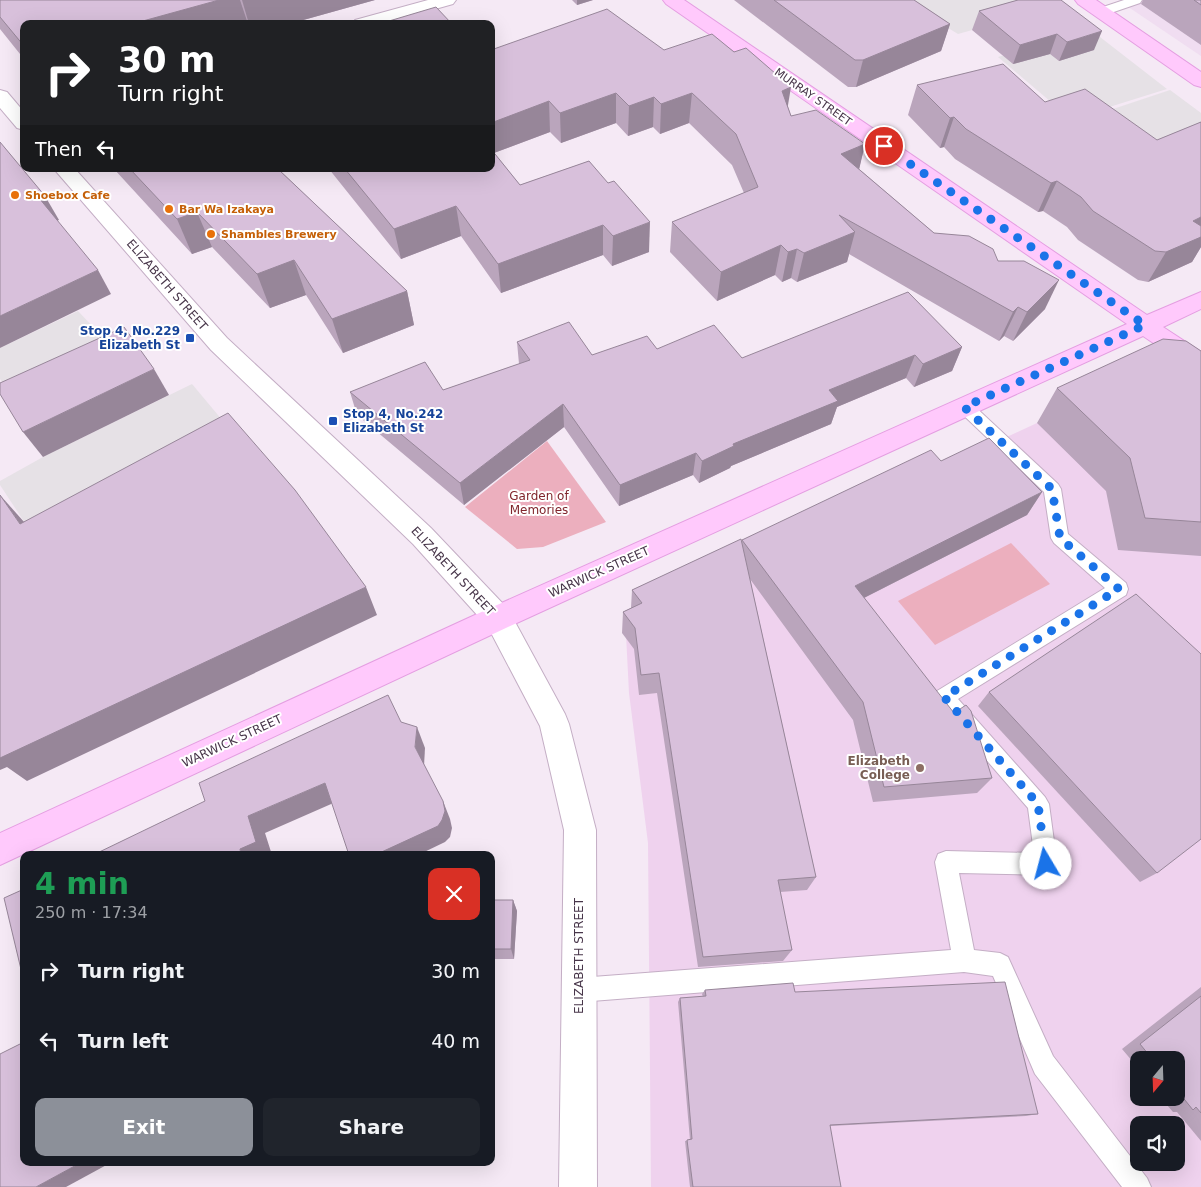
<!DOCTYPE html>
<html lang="en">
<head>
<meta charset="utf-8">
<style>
  body { margin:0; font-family:"DejaVu Sans",sans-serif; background:#20242c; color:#f1f3f6; height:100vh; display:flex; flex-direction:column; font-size:19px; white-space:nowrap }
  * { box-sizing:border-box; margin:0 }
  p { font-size:16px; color:#9ea1a6 }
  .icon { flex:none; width:28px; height:28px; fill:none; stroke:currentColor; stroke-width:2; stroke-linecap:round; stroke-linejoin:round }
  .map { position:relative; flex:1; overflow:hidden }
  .panel { position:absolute; left:20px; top:851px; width:475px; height:315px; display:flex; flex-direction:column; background:#171b24; border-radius:10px; box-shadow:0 5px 20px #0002 }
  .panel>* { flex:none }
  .guide { position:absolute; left:20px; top:20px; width:475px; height:152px; border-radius:10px; box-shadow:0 5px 20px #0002; background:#202124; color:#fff; overflow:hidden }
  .needle { width:32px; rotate:199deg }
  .buttons { position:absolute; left:1130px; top:1051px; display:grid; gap:10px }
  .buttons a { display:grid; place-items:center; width:55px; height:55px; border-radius:10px; background:#171b24; box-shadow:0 5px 20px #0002; font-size:25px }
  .pin { position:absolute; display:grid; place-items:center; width:42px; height:42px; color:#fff; margin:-21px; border:2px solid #fff; border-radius:50%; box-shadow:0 1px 5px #0007 }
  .me { position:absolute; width:55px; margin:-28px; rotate:352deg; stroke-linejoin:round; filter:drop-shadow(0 0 4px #0008) }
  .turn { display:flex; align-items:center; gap:18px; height:105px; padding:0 15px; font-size:22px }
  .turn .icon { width:65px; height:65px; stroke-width:2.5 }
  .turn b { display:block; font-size:35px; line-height:42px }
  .then { display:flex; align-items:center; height:48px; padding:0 15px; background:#0003; gap:10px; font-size:19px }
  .round { display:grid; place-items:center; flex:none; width:52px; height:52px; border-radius:10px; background:#20242c }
  .overview { display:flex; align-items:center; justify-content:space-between; height:85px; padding:0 15px }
  h1 { font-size:30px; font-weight:700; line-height:38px; color:#1e9e55 }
  .button { display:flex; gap:10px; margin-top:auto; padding:10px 15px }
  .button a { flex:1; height:58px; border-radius:10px; background:#8c9099; color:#fff; font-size:20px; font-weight:700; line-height:58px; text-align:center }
  .button a+a { background:#20242c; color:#f1f3f6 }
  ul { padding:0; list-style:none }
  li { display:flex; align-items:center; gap:15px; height:70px; padding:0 15px }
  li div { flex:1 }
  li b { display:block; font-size:19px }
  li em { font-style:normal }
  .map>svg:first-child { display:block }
  .residential { fill:#f0ddf1 }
  .education { fill:#efd2ee; fill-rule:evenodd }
  .green { fill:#ecafbe }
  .parking { fill:#e6e1e6 }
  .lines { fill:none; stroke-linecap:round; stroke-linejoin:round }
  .lane-casing { stroke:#c4aec5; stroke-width:2 }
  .street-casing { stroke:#c4aec5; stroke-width:2 }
  .secondary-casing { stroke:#e49ee1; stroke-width:2 }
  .lane { fill:#fff; fill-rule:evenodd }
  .street { fill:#fff; fill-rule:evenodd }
  .secondary { fill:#ffc9fc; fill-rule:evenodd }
  .wall { fill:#baa5bc }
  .shaded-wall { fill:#978699 }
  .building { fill:#d8c0db; stroke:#978699 }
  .route { stroke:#1a73e8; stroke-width:9; stroke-dasharray:0 16.2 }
  .food-dot { fill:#e8710a; stroke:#fff; stroke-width:2 }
  .transit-dot { fill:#1a4fb4; stroke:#fff; stroke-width:2 }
  .education-dot { fill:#8d6e63; stroke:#fff; stroke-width:2 }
  .labels { text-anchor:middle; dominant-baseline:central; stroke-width:4; stroke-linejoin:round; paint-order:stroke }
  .far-street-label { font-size:11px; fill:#48364a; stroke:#fff }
  .far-food-label { font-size:11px; font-weight:bold; fill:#c56008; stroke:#fff; text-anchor:start }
  .street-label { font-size:12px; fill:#48364a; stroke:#fff }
  .transit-label { font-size:12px; font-weight:bold; fill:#164399; stroke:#fff; text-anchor:end }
  .park-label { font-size:12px; fill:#80252c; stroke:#fff }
  .education-label { font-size:12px; font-weight:bold; fill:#785e54; stroke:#fff; text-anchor:end }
</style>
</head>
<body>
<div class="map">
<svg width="1201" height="1187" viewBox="0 0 1201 1187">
  <rect width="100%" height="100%" fill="#f5e9f5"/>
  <path class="residential" d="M1118,0H1201V56Z"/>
  <path class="education" d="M1201,405V1187H651L648,843L629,693L625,615L1037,423ZM1139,1060H1176V1098H1139ZM1139,1125H1176V1162H1139Z"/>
  <g class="green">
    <path d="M547,441L606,522L543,547L517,549L465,507Z"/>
    <path d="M1011,543L1050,584L935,645L898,601Z"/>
  </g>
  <g class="parking">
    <path d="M902,0H1043L983,27L958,34Z"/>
    <path d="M1091,30L1167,89L1071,119L998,57Z"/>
    <path d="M1170,90L1201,113V142L1136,166L1080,120Z"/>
    <path d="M78,311L109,344L10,392L0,379V348Z"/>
    <path d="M192,384L243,445L25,523L0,485V481L43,457Z"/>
  </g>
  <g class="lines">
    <g class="lane-casing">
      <g id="lane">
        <path d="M1124,0H1142L1140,3L1105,15L1101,16L1095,12L1097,9Z"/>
        <path d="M965,401L971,403L1058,484L1061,489L1068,534L1126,583L1128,589L1126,595L958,699L1045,797L1049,804L1057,864L1054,872L1046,875L959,873L974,950L1000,953L1008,957L1053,1056L1147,1178L1151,1187H1122L1035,1074L993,976L964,972L579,1002L571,998L567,990L571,982L579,978L951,950L935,862L938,854L946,851L1034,853L1028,808L937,703L934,697L937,691L1105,588L1054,543L1051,538L1044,492L959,411L957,407L959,403Z"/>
      </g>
    </g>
    <g class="street-casing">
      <g id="street">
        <path d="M428,0H456L453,4L382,24H352L355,20Z"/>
        <path d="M0,90L7,92L24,112V130L17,128L0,108Z"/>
        <path d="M54,169H75L227,338L431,528L508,609L565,714L569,724L596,830L597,1187H559L564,830L540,726L488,627L413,544L211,350Z"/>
      </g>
    </g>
    <g class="secondary-casing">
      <g id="secondary">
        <path d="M663,0H684L1147,315L1201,292V309L1163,327L1201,352V373L1193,370L1143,336L508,627L0,865V833L488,609L1127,324L666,4Z"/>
        <path d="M1075,0H1096L1201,72V87L1194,85L1078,4Z"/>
      </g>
    </g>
    <use href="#lane" class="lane"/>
    <use href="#street" class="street"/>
    <use href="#secondary" class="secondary"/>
  </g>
  <g class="wall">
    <path d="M0,0H375L289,24H24V59L0,29Z"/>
    <path d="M572,0H593L577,5Z"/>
    <path d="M734,0H914L950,24L941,51L856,87H848Z"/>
    <path d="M1018,0L1094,50L1059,61L1050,54L1013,64L972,30L979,11Z"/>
    <path d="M1143,0H1201V45L1141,4Z"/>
    <path d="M491,50H664L788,107L791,116L865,144L859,169L934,233L998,261L1045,309L1013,341L1004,336L999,341L849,254L847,262L797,282L791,278L782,282L775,275L717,301L670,252L672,222L744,193L732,165L689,123L660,134L653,127L628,136L616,123L561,143L550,132L494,153L520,185L589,161L649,252L612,266L603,255L501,293L461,236L401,259L329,169H491Z"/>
    <path d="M917,85L1045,102L1157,140L1201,122V247L1192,262L1148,282L1138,280L1078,240L1067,227L1043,211L1038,212L955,159L944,147L940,148L908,115Z"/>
    <path d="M114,169H278L407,291L414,325L343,353L306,295L270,308L212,247L192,254Z"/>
    <path d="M517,342L592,355L657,349L742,358L962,347L952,371L914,387L906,378L837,407L831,424L731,466L730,468L699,483L693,475L619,506L564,427L464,505L357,415L350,392L443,390L519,364Z"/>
    <path d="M1201,351V556L1118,550L1106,491L1037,423L1057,388Z"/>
    <path d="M941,461L1042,492L1027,515L864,598L992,778L977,793L873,802L853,720L750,579L816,877L807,890L780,892L792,950L783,961L698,967L657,693L639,695L634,649L622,633L623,612L631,608L632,590L742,541V540Z"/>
    <path d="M989,692L1157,873L1140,882L978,706Z"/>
    <path d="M491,900H513L517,911L514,959H491Z"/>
    <path d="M1201,987V1141L1177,1112H1173L1161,1098H1176V1060H1139V1069L1122,1049Z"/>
    <path d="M705,990L795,992L1038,1114L1026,1116L830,1126L841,1187H690L685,1141L690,1140L678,1002L680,998L703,997L702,994Z"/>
  </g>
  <g class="shaded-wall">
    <path d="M219,0H240L248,24H131Z"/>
    <path d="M242,0H375L289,24H249Z"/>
    <path d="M577,0H593L577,5Z"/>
    <path d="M950,24L941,51L856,87L863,60Z"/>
    <path d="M1102,31L1094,50L1059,61L1067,42Z"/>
    <path d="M1057,34L1050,54L1013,64L1020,45Z"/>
    <path d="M791,87L786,117L782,91Z"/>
    <path d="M616,93V123L561,143L560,113Z"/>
    <path d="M692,93L689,123L660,134L661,104Z"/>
    <path d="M654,97L653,127L628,136L629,106Z"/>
    <path d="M549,101L550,132L491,154V123Z"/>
    <path d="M954,117L944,147L940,148L950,118Z"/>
    <path d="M865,144L858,174L841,154Z"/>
    <path d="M1057,181L1043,211L1038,212L1051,183Z"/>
    <path d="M45,196L59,220L53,223L39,198Z"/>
    <path d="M456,206L461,236L401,259L394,229Z"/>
    <path d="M197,212L212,247L192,254L177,219Z"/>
    <path d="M1201,217V247L1192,262L1148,282L1166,252L1193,221Z"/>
    <path d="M650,222L649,252L612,266L613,236Z"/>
    <path d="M603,225V255L501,293L498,264Z"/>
    <path d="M855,232L847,262L797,282L804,253Z"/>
    <path d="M781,245L775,275L717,301L721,272Z"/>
    <path d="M797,249L791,278L782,282L788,252Z"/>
    <path d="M294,260L306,295L270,308L257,274Z"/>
    <path d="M98,270L111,294L0,348V316Z"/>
    <path d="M1059,280L1045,309L1013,341L1027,312Z"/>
    <path d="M407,291L414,325L343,353L332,319Z"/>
    <path d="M1018,307L1004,336L999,341L1013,312Z"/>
    <path d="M962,347L952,371L914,387L923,364Z"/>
    <path d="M915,355L906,378L837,407L831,424L731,466L730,468L699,483L702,461L733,444L829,390Z"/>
    <path d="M154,369L169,395L43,457L23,432Z"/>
    <path d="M563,404L564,427L464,505L460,483Z"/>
    <path d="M696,453L693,475L619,506L620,485Z"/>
    <path d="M1042,492L1027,515L846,607L855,586Z"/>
    <path d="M0,495L25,523L20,524Z"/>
    <path d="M366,587L377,615L27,781L7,767L0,770V747Z"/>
    <path d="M417,727L425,748L424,766L415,747Z"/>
    <path d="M325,783L338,801L265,833L272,855H241L240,849L248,816Z"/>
    <path d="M443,801L450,819L452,828L450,837L445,842L418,855H375Z"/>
    <path d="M513,900L517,911L514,959L511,949Z"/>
    <path d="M82,1162H112L66,1187H36Z"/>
  </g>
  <g class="building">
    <path d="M0,0H219L132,24H24V46L0,17Z"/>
    <path d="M774,0H914L950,24L863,60H855Z"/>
    <path d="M1018,0H1061L1102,31L1067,42L1057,34L1020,45L979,11Z"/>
    <path d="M1194,0H1201V5Z"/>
    <path d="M436,7L452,24H379Z"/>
    <path d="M607,9L664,50L712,34L734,52L746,48L791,87L782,91L791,116L816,110L865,144L841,154L934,233L969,236L993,249L998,261H1024L1059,280L1027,312L1018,307L1013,312L839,215L855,232L804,253L797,249L788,252L781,245L721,272L672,222L758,187L736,134L692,93L661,104L654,97L629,106L616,93L560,113L549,101L491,123V50Z"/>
    <path d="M1003,64L1045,102L1085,89L1157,140L1201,122V217L1193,221L1201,226V237L1166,252L1155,251L1093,211L1081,197L1057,181L1051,183L966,129L954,117L950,118L917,85Z"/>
    <path d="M0,142L45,196L39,198L98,270L0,316Z"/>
    <path d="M491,149L520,185L589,161L608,183L614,181L650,222L613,236L603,225L498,264L456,206L394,229L345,169H491Z"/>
    <path d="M130,169H278L407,291L332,319L294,260L257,274L197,212L177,219Z"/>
    <path d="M908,292L962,347L923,364L915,355L829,390L838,401L733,444L734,446L702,461L696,453L620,485L563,404L460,483L350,392L425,362L443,390L530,360L517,342L569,322L592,355L647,336L657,349L714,325L742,358Z"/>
    <path d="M124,327L154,369L23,432L0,394V383Z"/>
    <path d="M1163,339L1186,341L1201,351V522L1145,518L1130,458L1057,388Z"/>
    <path d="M228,413L295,490L366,587L0,758V495L20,524Z"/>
    <path d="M989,438L1042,492L855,586L954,713L966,705L971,711L992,778L884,787L863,702L742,540L931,450L941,461Z"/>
    <path d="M741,539L816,877L778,880L792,950L703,957L659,673L641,675L635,628L623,612L642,603L632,590Z"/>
    <path d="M1136,594L1201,654V839L1157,873L989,692Z"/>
    <path d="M388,695L401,722L417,727L415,747L443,801L445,811L442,820L438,826L375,855H349L325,783L248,816L256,842L240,849L241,855H93L205,801L199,783Z"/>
    <path d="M24,889V982L4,898Z"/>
    <path d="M491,900H513L511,949H491Z"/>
    <path d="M1005,982L1038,1114L830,1125L841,1187H693L687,1140L692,1139L680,998L706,996L705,990L793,983L795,992Z"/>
    <path d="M1201,996V1113L1196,1107L1193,1110L1176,1089V1060H1153L1140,1044Z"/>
    <path d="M24,1042V1162H82L36,1187H0V1054Z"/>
  </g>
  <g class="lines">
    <path class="route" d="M884,146L1145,325L964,407L1052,489L1060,538L1119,589L944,697L1038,804L1046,864"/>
  </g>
  <g class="food-dot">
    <circle cx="15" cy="195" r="5"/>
    <circle cx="169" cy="209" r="5"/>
    <circle cx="211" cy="234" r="5"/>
  </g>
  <g class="transit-dot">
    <rect x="185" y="333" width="10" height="10" rx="2.5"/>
    <rect x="328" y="416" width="10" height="10" rx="2.5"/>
  </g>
  <circle class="education-dot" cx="920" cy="768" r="5"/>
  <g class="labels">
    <g class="far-street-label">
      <text transform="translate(813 97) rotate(35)">MURRAY STREET</text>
    </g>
    <g class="far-food-label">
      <text x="25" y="195">Shoebox Cafe</text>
      <text x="179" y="209">Bar Wa Izakaya</text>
      <text x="221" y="234">Shambles Brewery</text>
    </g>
    <g class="street-label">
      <text transform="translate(167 285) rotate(49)">ELIZABETH STREET</text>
      <text transform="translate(453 571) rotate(47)">ELIZABETH STREET</text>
      <text transform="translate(599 572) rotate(-24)">WARWICK STREET</text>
      <text transform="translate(232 741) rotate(-25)">WARWICK STREET</text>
      <text transform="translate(579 956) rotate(-90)">ELIZABETH STREET</text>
    </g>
    <g class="transit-label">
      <text x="180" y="331">Stop 4, No.229<tspan x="180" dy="14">Elizabeth St</tspan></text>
      <text x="343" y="414" text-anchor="start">Stop 4, No.242<tspan x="343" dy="14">Elizabeth St</tspan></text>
    </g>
    <g class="park-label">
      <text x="539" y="496">Garden of<tspan x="539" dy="14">Memories</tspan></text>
    </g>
    <g class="education-label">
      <text x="910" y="761">Elizabeth<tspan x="910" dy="14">College</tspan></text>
    </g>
  </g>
</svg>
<div class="buttons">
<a><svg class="needle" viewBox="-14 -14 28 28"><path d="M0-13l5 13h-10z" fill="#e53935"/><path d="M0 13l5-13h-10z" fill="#9ea1a6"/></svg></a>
<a><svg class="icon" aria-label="sound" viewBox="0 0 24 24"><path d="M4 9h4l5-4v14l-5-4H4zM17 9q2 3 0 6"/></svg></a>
</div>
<div class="pin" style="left:884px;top:146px;background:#d93025"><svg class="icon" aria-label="arrive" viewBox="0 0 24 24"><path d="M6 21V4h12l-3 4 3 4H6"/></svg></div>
<svg class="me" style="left:1046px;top:864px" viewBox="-20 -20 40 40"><circle r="19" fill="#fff"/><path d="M0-13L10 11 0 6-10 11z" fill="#1a73e8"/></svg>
<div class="guide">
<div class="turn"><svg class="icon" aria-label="right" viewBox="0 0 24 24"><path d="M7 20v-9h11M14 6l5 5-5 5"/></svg><div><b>30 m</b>Turn right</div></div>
<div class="then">Then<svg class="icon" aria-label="left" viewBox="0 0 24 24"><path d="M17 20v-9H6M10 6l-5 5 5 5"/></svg></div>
</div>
<section class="panel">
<div class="overview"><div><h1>4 min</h1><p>250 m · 17:34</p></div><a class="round" style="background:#d93025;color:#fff"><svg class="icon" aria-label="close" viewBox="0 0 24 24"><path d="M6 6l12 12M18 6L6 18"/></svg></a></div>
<ul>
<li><svg class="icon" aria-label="right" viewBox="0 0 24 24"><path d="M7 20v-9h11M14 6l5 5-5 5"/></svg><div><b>Turn right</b></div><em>30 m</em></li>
<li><svg class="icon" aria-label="left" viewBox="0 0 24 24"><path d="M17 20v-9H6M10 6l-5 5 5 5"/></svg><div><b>Turn left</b></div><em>40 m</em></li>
</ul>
<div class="button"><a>Exit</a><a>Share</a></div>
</section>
</div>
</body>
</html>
